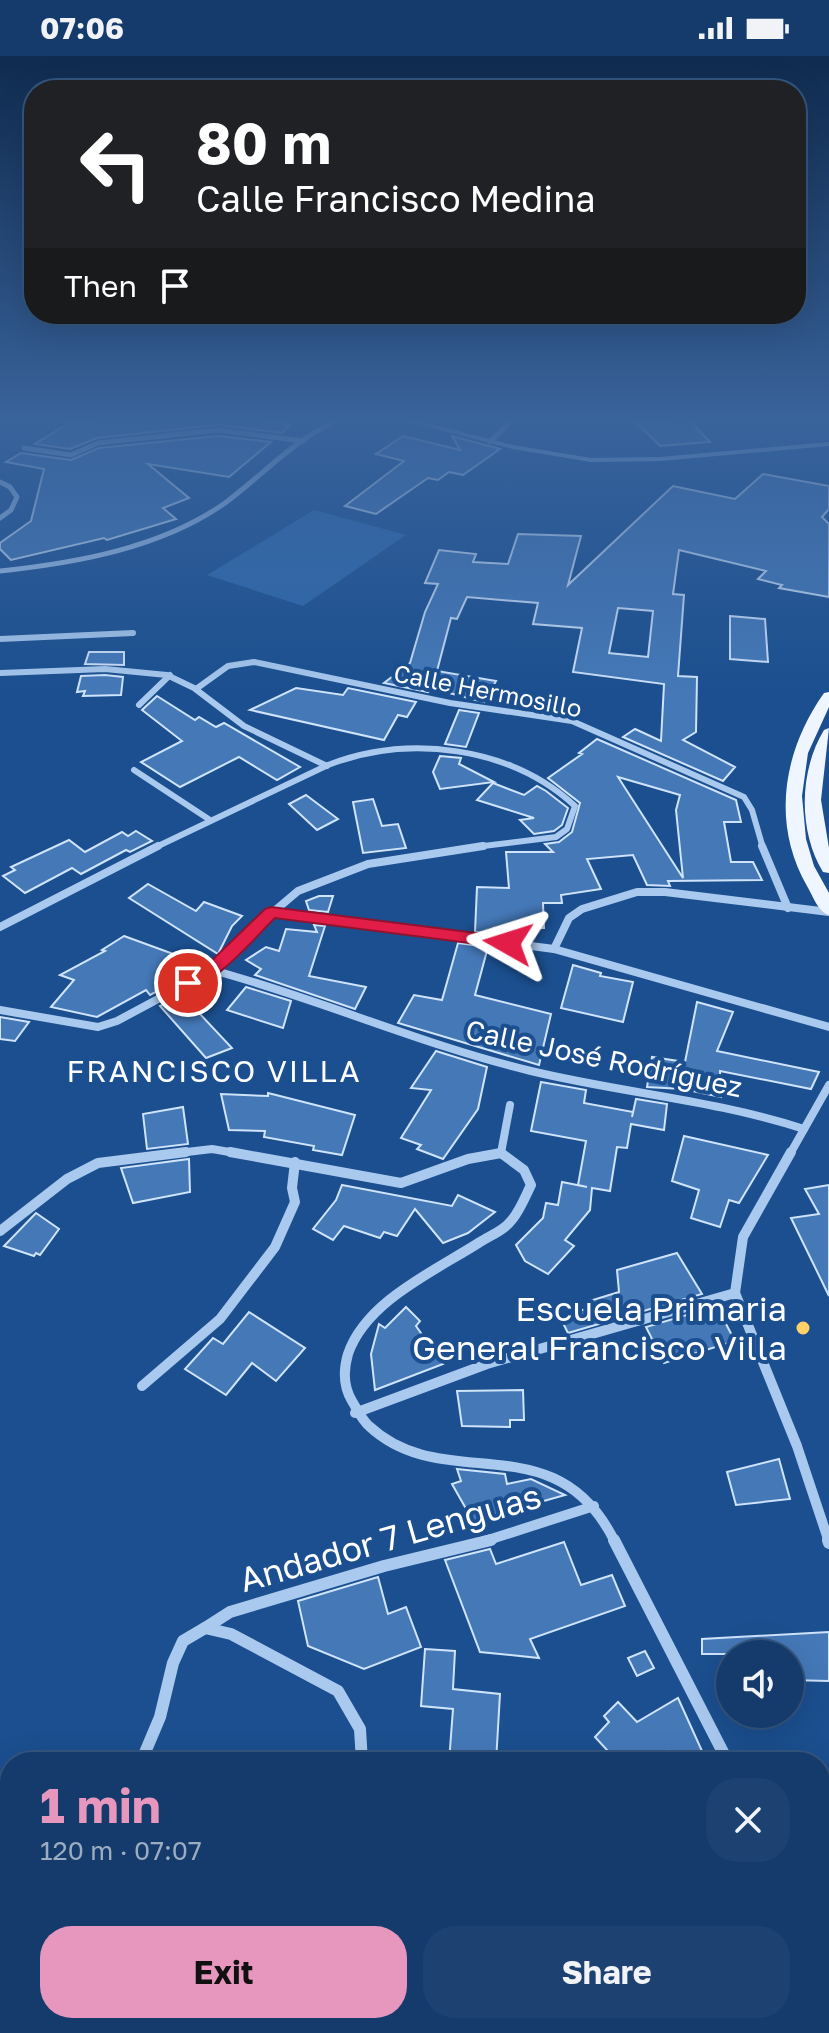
<!DOCTYPE html>
<html lang="en">
<head>
<meta charset="utf-8">
<style>
  body { margin:0; font-family:"Golos Text",sans-serif; background:#1d4271; color:#f1f3f6; height:100vh; display:flex; flex-direction:column; font-size:30px; white-space:nowrap }
  * { box-sizing:border-box; margin:0 }
  p { font-size:26px; color:#9dadc1 }
  .icon { flex:none; width:44px; height:44px; fill:none; stroke:currentColor; stroke-width:2; stroke-linecap:round; stroke-linejoin:round }
  .map { position:relative; flex:1; overflow:hidden }
  .drawer { position:absolute; left:0px; top:1696px; width:830px; height:282px; display:flex; flex-direction:column; background:#143b6b; border-radius:32px 32px 0 0; box-shadow:0 8px 32px #0002,0 0 0 2px #33557e }
  .drawer>* { flex:none }
  .top-card { position:absolute; left:24px; top:24px; width:782px; height:244px; border-radius:32px; box-shadow:0 8px 32px #0002,0 0 0 2px #33557e; background:#202124; color:#fff; overflow:hidden }
  .tools { position:absolute; left:716px; top:1584px; display:grid; gap:16px }
  .tools a { display:grid; place-items:center; width:88px; height:88px; border-radius:50%; background:#143b6b; box-shadow:0 8px 32px #0002,0 0 0 2px #33557e; font-size:40px }
  .pin { position:absolute; display:grid; place-items:center; width:68px; height:68px; color:#fff; margin:-34px; border:4px solid #fff; border-radius:50%; box-shadow:0 2px 8px #0007 }
  .me { position:absolute; width:88px; margin:-44px; rotate:276deg; stroke-linejoin:round; filter:drop-shadow(0 0 6px #0008) }
  .turn { display:flex; align-items:center; gap:28px; height:168px; padding:0 40px; font-size:36px }
  .turn .icon { width:104px; height:104px; stroke-width:2.5 }
  .turn b { display:block; font-size:56px; line-height:68px }
  .then { display:flex; align-items:center; height:76px; padding:0 40px; background:#0003; gap:16px; font-size:30px }
  .round { display:grid; place-items:center; flex:none; width:84px; height:84px; border-radius:32px; background:#1d4271 }
  .summary { display:flex; align-items:center; justify-content:space-between; height:136px; padding:0 40px }
  h1 { font-size:48px; font-weight:700; line-height:60px; color:#e797bd }
  .primary-button { display:flex; gap:16px; margin-top:auto; padding:16px 40px }
  .primary-button a { flex:1; height:92px; border-radius:32px; background:#e797bd; color:#111; font-size:32px; font-weight:700; line-height:92px; text-align:center }
  .primary-button a+a { background:#1d4271; color:#f1f3f6 }
  .status { display:flex; justify-content:space-between; align-items:center; height:56px; padding:0 40px; background:#143b6b; direction:ltr }
  .status svg { height:22px; fill:currentColor }
  .map>svg:first-child { display:block }
  .green { fill:#2e69ad }
  .building { fill:#4478b7; stroke:#cfe3fa; stroke-width:2; fill-rule:evenodd }
  .lines { fill:none; stroke-linecap:round; stroke-linejoin:round }
  .minor-far4 { stroke:#a9c9ee; stroke-width:5 }
  .minor-far3 { stroke:#a9c9ee; stroke-width:6 }
  .minor-far2 { stroke:#a9c9ee; stroke-width:8 }
  .minor-far1 { stroke:#a9c9ee; stroke-width:10 }
  .minor { stroke:#a9c9ee; stroke-width:12 }
  .tertiary { fill:#a9c9ee; fill-rule:evenodd }
  .primary { fill:#f0f6ff; fill-rule:evenodd }
  .route { fill:#e11d48; stroke:#92132f; stroke-width:2 }
  .poi-dot { fill:#ffd166; stroke:#1b4f8f; stroke-width:3 }
  .labels { text-anchor:middle; dominant-baseline:central; stroke-width:8; stroke-linejoin:round; paint-order:stroke }
  .far-street-label { font-size:24px; fill:#fff; stroke:#1b4f8f }
  .street-label { font-size:28px; fill:#fff; stroke:#1b4f8f }
  .neighbourhood-label { font-size:30px; letter-spacing:2px; fill:#fff; stroke:#1b4f8f }
  .near-poi-label { font-size:34px; fill:#fff; stroke:#1b4f8f; text-anchor:end }
  .near-street-label { font-size:34px; fill:#fff; stroke:#1b4f8f }
</style>
</head>
<body>
<div class="status"><b>07:06</b><svg viewBox="0 0 49 12"><path d="M0 12V9h3v3zM5 12V6h3v6zM10 12V3h3v9zM15 12V0h3v12zM26 1h20v11H26zM47 4h2v5h-2z"/></svg></div>
<div class="map">
<svg width="829" height="1977" viewBox="0 0 829 1977">
  <rect width="100%" height="100%" fill="#1b4f8f"/>
  <path class="green" d="M314,454L406,479L303,550L207,519Z"/>
  <g class="building">
    <path d="M166,360H234L290,369L282,377L218,369L97,382L70,393L35,388L71,366Z"/>
    <path d="M688,363L710,386L660,390L637,367Z"/>
    <path d="M218,380L271,386L229,421L148,408L189,442L163,452L176,463L107,484L104,482L11,504L0,493V487L31,465L44,413L6,406L21,397L71,404L99,392Z"/>
    <path d="M403,380L460,394L452,380L500,393L463,419L449,416L438,424L428,422L376,458L345,450L404,405L376,398Z"/>
    <path d="M763,418L829,430V453L822,461L829,468V541L779,532L782,529L758,523L766,515L679,494L673,538L684,539L678,620L697,621L696,676L683,684L735,711L723,725L623,681L635,673L661,685L664,628L573,616L582,572L533,568L538,547L467,541L457,563L451,562L437,615L496,625L484,646L430,632L428,636L384,627L410,607L425,556L438,528L425,527L439,494L476,498L473,506L508,508L518,478L581,480L568,529L673,430L735,443ZM618,552L653,555L648,601L609,597Z"/>
    <path d="M730,560L765,563L768,606L730,603Z"/>
    <path d="M89,596H124V609L85,608Z"/>
    <path d="M105,619L123,621L121,639L83,640L85,635L77,636L81,620Z"/>
    <path d="M296,632L343,639L348,632L416,646L407,661L398,659L384,684L250,654Z"/>
    <path d="M157,640L195,664L199,661L216,671L224,667L300,711L277,724L239,701L180,731L141,706L182,685L142,654Z"/>
    <path d="M459,654L479,657L466,691L445,688Z"/>
    <path d="M597,683L736,744L741,766H724L731,806H753L762,824L668,825L670,830L647,829L633,799L587,803L601,833L561,839L562,847H543L544,872H494L492,878L475,876L477,831L509,832L506,796H553L545,788L559,786L572,776L580,747L548,722L582,698L579,697ZM618,721L680,739L676,754L683,822Z"/>
    <path d="M440,700L461,702L459,708L494,726L440,733L433,716Z"/>
    <path d="M493,727L524,739L537,730L546,735L568,752L562,769L554,775L534,778L520,764L534,762L477,744Z"/>
    <path d="M306,739L338,763L317,774L289,748Z"/>
    <path d="M373,743L382,770L398,768L406,792L363,797L353,746Z"/>
    <path d="M136,775L152,785L130,796L126,794L81,818L72,812L25,837L3,820L15,814L11,811L69,784L85,796L122,776L128,780Z"/>
    <path d="M148,828L196,855L204,846L242,860L232,870L218,898L129,842Z"/>
    <path d="M319,840H333L328,856L309,854L306,845Z"/>
    <path d="M314,869L325,870L309,920L366,931L355,953L255,919L261,913L246,904L266,891L279,895L286,873L317,876Z"/>
    <path d="M124,880L198,907L170,923L173,927L150,939L146,934L97,961L51,951L74,924L60,919L105,895L102,894Z"/>
    <path d="M458,887L488,891L475,939L551,958L539,1009L398,967L414,939L442,944Z"/>
    <path d="M573,909L601,917L600,920L633,926L623,966L561,952Z"/>
    <path d="M246,931L291,945L283,972L227,954Z"/>
    <path d="M182,938L183,940L232,992L206,1002L160,950Z"/>
    <path d="M697,946L733,956L717,995L819,1016L811,1033L720,1015L721,1041L683,1033L647,1031L652,1001L685,1006Z"/>
    <path d="M0,961L29,966L15,985L0,983Z"/>
    <path d="M436,995L487,1011L478,1053L443,1103L417,1093L421,1089L401,1082L431,1034L411,1032Z"/>
    <path d="M541,1026L586,1034L584,1047L633,1056L632,1061L636,1043L667,1048L664,1074L631,1068L627,1092L617,1091L610,1135L592,1132L590,1154L565,1184L574,1190L548,1218L525,1205L516,1189L543,1162L546,1147L558,1149L562,1126L587,1131L578,1129L586,1085L531,1075Z"/>
    <path d="M268,1037L355,1059L342,1099L313,1094L314,1090L264,1081L265,1075L229,1074L221,1038L268,1040Z"/>
    <path d="M183,1051L188,1088L147,1093L143,1058Z"/>
    <path d="M684,1080L768,1099L739,1147L729,1144L720,1171L691,1162L699,1134L672,1125Z"/>
    <path d="M189,1103L190,1136L133,1147L121,1112Z"/>
    <path d="M342,1129L452,1150L458,1139L495,1156L468,1177L443,1187L415,1153L397,1180L384,1176L380,1182L344,1170L333,1184L313,1173L336,1144Z"/>
    <path d="M829,1129V1240L791,1162L819,1158L805,1133Z"/>
    <path d="M36,1157L59,1173L40,1199L36,1197L34,1200L4,1190Z"/>
    <path d="M677,1197L702,1238L568,1277L560,1261L589,1252L586,1246L619,1236L617,1214Z"/>
    <path d="M406,1251L420,1265L416,1270L443,1308L375,1334L371,1298L379,1268L385,1272Z"/>
    <path d="M710,1252L718,1253L735,1285L664,1307L646,1271Z"/>
    <path d="M249,1256L305,1292L276,1325L252,1307L226,1339L185,1313L213,1282L223,1288Z"/>
    <path d="M523,1334L524,1364H510V1371L462,1370L457,1335Z"/>
    <path d="M779,1403L790,1443L736,1449L727,1416Z"/>
    <path d="M457,1413L505,1418L507,1428L531,1423L565,1439L473,1465L452,1428L461,1425Z"/>
    <path d="M564,1486L581,1529L612,1519L625,1550L530,1583L539,1602L480,1596L445,1504L490,1493L496,1508Z"/>
    <path d="M378,1521L388,1558L406,1551L421,1591L364,1613L308,1590L298,1545Z"/>
    <path d="M829,1576V1625L790,1624V1598H702V1583Z"/>
    <path d="M425,1593L455,1595L453,1633L500,1638L496,1706H449L453,1653L421,1650Z"/>
    <path d="M645,1595L654,1612L637,1620L628,1602Z"/>
    <path d="M678,1642L707,1706H674L667,1695L655,1706H618L595,1681L609,1666L604,1660L618,1646L637,1666Z"/>
  </g>
  <g class="lines">
    <g class="minor-far4">
      <path d="M490,386L516,360"/>
      <path d="M24,392L71,399L98,387L218,374L303,385"/>
      <path d="M0,426L10,431L17,441L11,454L0,462"/>
      <path d="M0,515C76,507 161,492 225,447C267,416 299,377 349,360"/>
    </g>
    <g class="minor-far3">
      <path d="M0,583L133,577"/>
      <path d="M0,617L105,613L167,619L194,632L244,670L327,710"/>
      <path d="M196,633L228,610L254,606L450,647L572,665L744,741L752,754L763,792"/>
      <path d="M139,649L170,619"/>
      <path d="M134,714L210,764"/>
      <path d="M154,792L328,709C408,678 510,690 575,750L567,773L556,781L467,792"/>
    </g>
    <g class="minor-far2">
      <path d="M762,790L788,852"/>
      <path d="M271,856L554,893L829,971"/>
      <path d="M0,871L158,790"/>
      <path d="M554,893L569,862L582,853L637,836H665L829,856"/>
      <path d="M212,914C320,943 422,989 531,1015C622,1037 715,1044 804,1073"/>
      <path d="M0,954L98,971L117,965L212,914L240,884L298,835L368,808L483,790"/>
      <path d="M501,1097L510,1049"/>
      <path d="M170,1098L212,1093L241,1098"/>
      <path d="M494,1098L501,1097"/>
      <path d="M790,1098L829,1029"/>
    </g>
    <g class="minor-far1">
      <path d="M230,1096L401,1127L468,1103L501,1097"/>
      <path d="M791,1096L743,1181L735,1237L797,1390L829,1486"/>
      <path d="M501,1097L524,1114L531,1129C525,1141 519,1157 510,1166C503,1175 489,1180 480,1186C435,1215 366,1245 348,1298C343,1315 343,1330 352,1345C357,1353 362,1364 369,1370C445,1441 555,1364 615,1486"/>
      <path d="M0,1175L67,1123L98,1107L186,1096"/>
      <path d="M142,1330L220,1263L275,1191L295,1146L292,1132L295,1106"/>
      <path d="M355,1357L487,1308L735,1237"/>
      <path d="M482,1486L594,1450"/>
    </g>
    <g class="minor">
      <path d="M614,1484L728,1706"/>
      <path d="M828,1484L829,1487"/>
      <path d="M205,1572L230,1556L384,1510L491,1484"/>
      <path d="M141,1706L160,1661L173,1607L183,1585L205,1572L231,1578L338,1635L360,1673L362,1706"/>
      <path d="M820,1859L829,1851"/>
      <path d="M0,1911L10,1897"/>
      <path d="M218,1977L224,1968"/>
      <path d="M625,1977L639,1968"/>
    </g>
    <g class="tertiary">
      <path d="M127,360L123,362L0,365V361Z"/>
      <path d="M387,360H399L513,389L591,402L660,401L829,386V390L660,405L591,406L513,393Z"/>
    </g>
    <g class="primary">
      <path d="M829,636V651L808,697L802,740L806,783L814,810L829,837V859C818,856 813,840 807,830C771,767 783,695 824,637Z"/>
      <path d="M829,672L821,744L829,792V817L823,816C798,775 799,715 824,674Z"/>
    </g>
  </g>
  <linearGradient id="sky" x2="0" y2="1"><stop stop-color="#0f2b4f"/><stop offset="0.57" stop-color="#39639b"/><stop offset="1" stop-color="#39639b" stop-opacity="0"/></linearGradient>
  <rect width="829" height="637" fill="url(#sky)"/>
  <path class="route" d="M271,851L508,881L516,887L508,892L275,862C256,880 209,938 182,931L180,927L206,910L265,853Z"/>
  <circle class="poi-dot" cx="803" cy="1272" r="8"/>
  <g class="labels">
    <g class="far-street-label">
      <text transform="translate(488 634) rotate(11)">Calle Hermosillo</text>
    </g>
    <g class="street-label">
      <text transform="translate(604 1002) rotate(12)">Calle José Rodríguez</text>
    </g>
    <g class="neighbourhood-label">
      <text x="214" y="1015">FRANCISCO VILLA</text>
    </g>
    <g class="near-poi-label">
      <text x="787" y="1252">Escuela Primaria<tspan x="787" dy="39">General Francisco Villa</tspan></text>
    </g>
    <g class="near-street-label">
      <text transform="translate(390 1481) rotate(-16)">Andador 7 Lenguas</text>
    </g>
  </g>
</svg>
<div class="tools">
<a><svg class="icon" aria-label="sound" viewBox="0 0 24 24"><path d="M4 9h4l5-4v14l-5-4H4zM17 9q2 3 0 6"/></svg></a>
</div>
<div class="pin" style="left:188px;top:927px;background:#d93025"><svg class="icon" aria-label="arrive" viewBox="0 0 24 24"><path d="M6 21V4h12l-3 4 3 4H6"/></svg></div>
<svg class="me" style="left:508px;top:887px" viewBox="-20 -20 40 40"><path d="M0-17L14 15 0 8-14 15z" fill="#e11d48" stroke="#fff" stroke-width="4"/></svg>
<div class="top-card">
<div class="turn"><svg class="icon" aria-label="left" viewBox="0 0 24 24"><path d="M17 20v-9H6M10 6l-5 5 5 5"/></svg><div><b>80 m</b>Calle Francisco Medina</div></div>
<div class="then">Then<svg class="icon" aria-label="arrive" viewBox="0 0 24 24"><path d="M6 21V4h12l-3 4 3 4H6"/></svg></div>
</div>
<section class="drawer">
<div class="summary"><div><h1>1 min</h1><p>120 m · 07:07</p></div><a class="round"><svg class="icon" aria-label="close" viewBox="0 0 24 24"><path d="M6 6l12 12M18 6L6 18"/></svg></a></div>
<div class="primary-button"><a>Exit</a><a>Share</a></div>
</section>
</div>
</body>
</html>
